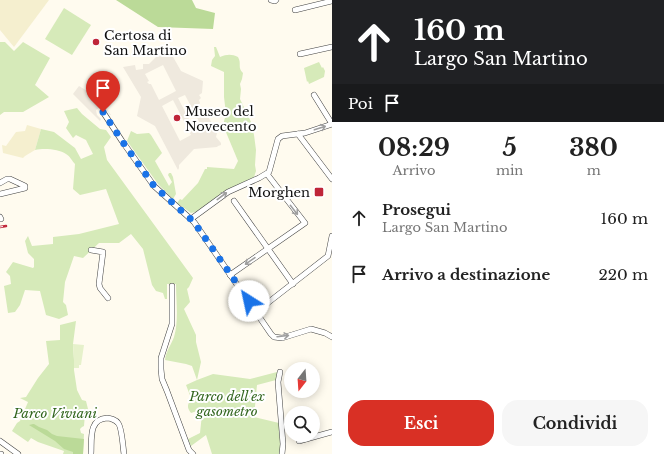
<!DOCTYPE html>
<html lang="it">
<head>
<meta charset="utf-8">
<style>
  body { margin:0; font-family:"Libre Baskerville",serif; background:#f6f6f6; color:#222; height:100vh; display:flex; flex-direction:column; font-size:15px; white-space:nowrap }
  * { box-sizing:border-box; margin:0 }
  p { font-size:13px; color:#767676 }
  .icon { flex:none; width:22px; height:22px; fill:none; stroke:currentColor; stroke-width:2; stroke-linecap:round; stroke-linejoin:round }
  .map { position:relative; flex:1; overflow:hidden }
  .drawer { display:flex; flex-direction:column; background:#fff; width:332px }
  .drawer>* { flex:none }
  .top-card { background:#202124; color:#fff; overflow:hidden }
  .needle { width:26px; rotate:197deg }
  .buttons { position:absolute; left:284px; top:362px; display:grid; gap:8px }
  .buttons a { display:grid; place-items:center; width:36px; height:36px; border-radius:50%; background:#fff; box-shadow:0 2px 10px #0003; font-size:20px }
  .pin { position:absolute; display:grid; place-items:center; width:34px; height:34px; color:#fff; margin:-41px -17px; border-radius:50% 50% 50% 0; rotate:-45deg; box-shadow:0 0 4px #0007 }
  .pin .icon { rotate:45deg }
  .me { position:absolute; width:44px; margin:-22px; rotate:325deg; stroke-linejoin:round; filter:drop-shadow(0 0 3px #0008) }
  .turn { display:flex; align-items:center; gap:14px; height:84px; padding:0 16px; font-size:18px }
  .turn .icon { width:52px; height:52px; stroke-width:2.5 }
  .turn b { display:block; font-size:28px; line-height:34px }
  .then { display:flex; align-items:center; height:38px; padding:0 16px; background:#0003; gap:8px; font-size:15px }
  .eta { display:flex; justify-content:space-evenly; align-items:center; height:68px; text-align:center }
  .eta b { font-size:24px; font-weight:700; line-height:28px }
  .button { display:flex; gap:8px; margin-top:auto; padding:8px 16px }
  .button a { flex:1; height:46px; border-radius:16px; background:#d93025; color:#fff; font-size:16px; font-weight:700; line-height:46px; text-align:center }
  .button a+a { background:#f6f6f6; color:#222 }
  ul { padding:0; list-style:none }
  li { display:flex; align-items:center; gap:12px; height:56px; padding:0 16px }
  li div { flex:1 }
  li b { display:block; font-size:15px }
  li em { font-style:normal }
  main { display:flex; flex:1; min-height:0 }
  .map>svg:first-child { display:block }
  .farmland { fill:#f5efcf }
  .green { fill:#d6eab9 }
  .forest { fill:#bbda98 }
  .pitch { fill:#e6f1cb }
  .plaza { fill:#efe9de; fill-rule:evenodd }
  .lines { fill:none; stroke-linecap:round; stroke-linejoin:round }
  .minor-casing { stroke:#414141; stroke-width:6 }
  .minor { stroke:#fff; stroke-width:5 }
  .rail-casing { stroke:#bf2538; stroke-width:2.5 }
  .rail { stroke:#fff; stroke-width:1; stroke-dasharray:3; stroke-linecap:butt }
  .oneway { stroke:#9f9f9f }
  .route { stroke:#1a73e8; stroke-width:7; stroke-dasharray:0 12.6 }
  .poi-dot { fill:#bf2538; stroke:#fff; stroke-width:1.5 }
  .labels { text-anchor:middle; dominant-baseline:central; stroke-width:4; stroke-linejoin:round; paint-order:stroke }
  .poi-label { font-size:13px; fill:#0e0e0e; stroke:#fff; text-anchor:start }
  .park-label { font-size:13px; font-style:italic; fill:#32661e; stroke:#fff }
</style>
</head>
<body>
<main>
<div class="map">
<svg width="332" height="454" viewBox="0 0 332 454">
  <rect width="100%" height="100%" fill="#fffbef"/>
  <g class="farmland">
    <path d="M0,0H49L14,47L0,30Z"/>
    <path d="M27,125L41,129L35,150L25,156L23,158L3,153L2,145L6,146L16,132L25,131Z"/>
  </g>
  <g class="green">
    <path d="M64,8L91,25L72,55L45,39Z"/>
    <path d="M0,42H5L14,51L23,42L50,58L35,85L49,97L23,112H4L0,115Z"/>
    <path d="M214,47H216L220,57C227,54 232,54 238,57C242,64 237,67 243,73L242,79L240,84L241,89L240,99L251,122L254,135L256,150L255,165L256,171L254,177L231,188L200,211L191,213L177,203L180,199L182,200L198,183L205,169H207V167L234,169L238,161L223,125L226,114L224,97V72L211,66L212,60L215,56Z"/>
    <path d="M319,62L322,68L323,67L325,71L324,77L309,84L308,81L307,82L304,68Z"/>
    <path d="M77,108L82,114L100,129L106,130L111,137L104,147L107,160L193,278L189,287L187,289L190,302L184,309L196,335V342L201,362L197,380L213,374L250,379L277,372L276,380L257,385L254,417L279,423L280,444V454H212L206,435L191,446L188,439L200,433L202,414L197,411L191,413C186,406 188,405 191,398L186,385L197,380L192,366L186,364L165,360C166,351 171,345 174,337C179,320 176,301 176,284H167V299H165L163,293L156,291L152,285L143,249L131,234L119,243H99L83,258L74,256L65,282L63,302L66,305L68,315L59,319L46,315L40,291L25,290L20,305L15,312L8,313L4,286L11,284L10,276L6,272L13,262L33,268L34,267V259L28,253L25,241L28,236L32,246L53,244V237L79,234L119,224L106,189L80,195L73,189L75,164C72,161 70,156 66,154C59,149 44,148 35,150L41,129L54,132L75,148L81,159L93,154L86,140L76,135L73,138L66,128L69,122L64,111Z"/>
    <path d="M131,131L137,134L149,133L151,135L162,153L155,161L169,186L172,182L168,175L169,173H171L173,177L176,194L173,199L158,184L127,141Z"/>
    <path d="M76,321L73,344L74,360V370L77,390L82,400L86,401L89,413L85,414L84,426L82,427L80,429L81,433L84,434L83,454H63L64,451L38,442L31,438L28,442L12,431L17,423L20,421L28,402L20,398L26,397L38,378L49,364L46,341L60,340V325Z"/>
  </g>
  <g class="forest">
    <path d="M116,0H192L196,8L215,13L213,29L158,27Z"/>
    <path d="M33,424H34L39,427L47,430L52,434L57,436L84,439L83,454H73V452L64,449L55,441L29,425Z"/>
  </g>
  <path class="pitch" d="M73,344L84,345L81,365H79V368H74V360Z"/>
  <g class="plaza">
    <path d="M165,48L166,49L168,48L181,71L203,81L202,93L199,95L201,98L199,100L200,103L198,106L200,108L203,107L217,133L216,137L221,143V145L218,146L217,147L194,149L179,165V168L178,170L155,126L137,116L141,97L123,67L135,65L136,70L143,69V64H149L158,55L159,56L160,54V53ZM163,65L176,91L159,100L151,84H149L147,82L149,81L145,74ZM185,95L203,129L196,133L178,98ZM173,100L191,135L180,141L162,106Z"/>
    <path d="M79,86L92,94L102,102L111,115H110L105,107H100L96,110L97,115L101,119L100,121L73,94Z"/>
  </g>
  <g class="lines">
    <g class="minor-casing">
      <g id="minor">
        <path d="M271,0L275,1L276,0"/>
        <path d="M295,10L332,1"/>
        <path d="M300,54L332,47"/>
        <path d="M103,112L122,141L154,186L194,222L271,334L274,337L282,338L311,329L325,333L332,337"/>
        <path d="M298,134L332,179"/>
        <path d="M0,183L7,179H10L25,186V188L0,194"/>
        <path d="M234,201L293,284"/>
        <path d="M0,217L1,219H0"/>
        <path d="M191,219L228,192L259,178L269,172L278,139L282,136L305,133L332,124L314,95"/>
        <path d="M91,250L103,252L99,284L100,288L108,298"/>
        <path d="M230,275L305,223L267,174"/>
        <path d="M172,286V324L161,358V369L162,379L167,391L189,450L193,454"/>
        <path d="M256,312L328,256L332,236"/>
        <path d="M280,372L278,382L283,444L282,454"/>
        <path d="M0,441L18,454"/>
        <path d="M299,441L332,432"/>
        <path d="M0,454H1"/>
        <path d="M91,454C92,440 88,419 107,418C110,418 116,420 118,423C122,427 123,448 124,454"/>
      </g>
    </g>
    <use href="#minor" class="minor"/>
    <g class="rail-casing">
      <path id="rail" d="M0,227L6,226"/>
    </g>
    <use href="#rail" class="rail"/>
  </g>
  <defs><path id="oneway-shaft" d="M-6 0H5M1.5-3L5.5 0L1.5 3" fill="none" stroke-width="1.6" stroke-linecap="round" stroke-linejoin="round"/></defs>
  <g class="oneway">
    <use href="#oneway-shaft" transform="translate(320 128) rotate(-18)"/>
    <use href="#oneway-shaft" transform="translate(222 196) rotate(-37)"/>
    <use href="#oneway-shaft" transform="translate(294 210) rotate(52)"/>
    <use href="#oneway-shaft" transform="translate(250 261) rotate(145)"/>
    <use href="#oneway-shaft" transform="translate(283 336) rotate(-7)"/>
  </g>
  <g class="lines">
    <path class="route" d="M103,112L122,141L154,186L194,222L249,301"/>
  </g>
  <g class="poi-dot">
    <circle cx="96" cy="42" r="4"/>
    <circle cx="177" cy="118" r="4"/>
    <rect x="314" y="187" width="10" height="10" rx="2"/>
  </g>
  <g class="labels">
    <g class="poi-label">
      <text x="104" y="35">Certosa di<tspan x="104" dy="15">San Martino</tspan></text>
      <text x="185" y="111">Museo del<tspan x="185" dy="15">Novecento</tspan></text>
      <text x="310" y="192" text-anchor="end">Morghen</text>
    </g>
    <g class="park-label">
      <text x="227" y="396">Parco dell’ex<tspan x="227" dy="15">gasometro</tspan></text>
      <text x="55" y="413">Parco Viviani</text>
    </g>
  </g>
</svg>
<div class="buttons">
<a><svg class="needle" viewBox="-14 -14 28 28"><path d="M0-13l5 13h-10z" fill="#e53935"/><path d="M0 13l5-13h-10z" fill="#767676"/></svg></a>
<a><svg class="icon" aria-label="search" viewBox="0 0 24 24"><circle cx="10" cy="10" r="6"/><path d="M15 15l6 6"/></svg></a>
</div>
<div class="pin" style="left:103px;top:112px;background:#d93025"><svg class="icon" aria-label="arrive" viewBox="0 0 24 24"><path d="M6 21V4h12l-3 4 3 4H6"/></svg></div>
<svg class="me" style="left:249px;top:301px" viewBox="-20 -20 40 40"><circle r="19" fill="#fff"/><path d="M0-13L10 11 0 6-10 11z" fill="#1a73e8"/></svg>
</div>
<section class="drawer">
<div class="top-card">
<div class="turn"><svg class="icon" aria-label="ahead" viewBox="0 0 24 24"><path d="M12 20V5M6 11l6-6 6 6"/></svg><div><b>160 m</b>Largo San Martino</div></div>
<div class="then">Poi<svg class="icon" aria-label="arrive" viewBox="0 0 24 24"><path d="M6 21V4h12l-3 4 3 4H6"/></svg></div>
</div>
<div class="eta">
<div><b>08:29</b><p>Arrivo</p></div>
<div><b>5</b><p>min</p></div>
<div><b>380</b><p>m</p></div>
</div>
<ul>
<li><svg class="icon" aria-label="ahead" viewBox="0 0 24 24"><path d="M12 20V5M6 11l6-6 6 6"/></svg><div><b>Prosegui</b><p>Largo San Martino</p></div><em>160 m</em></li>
<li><svg class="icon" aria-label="arrive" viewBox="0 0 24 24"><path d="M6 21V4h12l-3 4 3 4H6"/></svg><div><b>Arrivo a destinazione</b></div><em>220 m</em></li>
</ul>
<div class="button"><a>Esci</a><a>Condividi</a></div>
</section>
</main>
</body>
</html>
